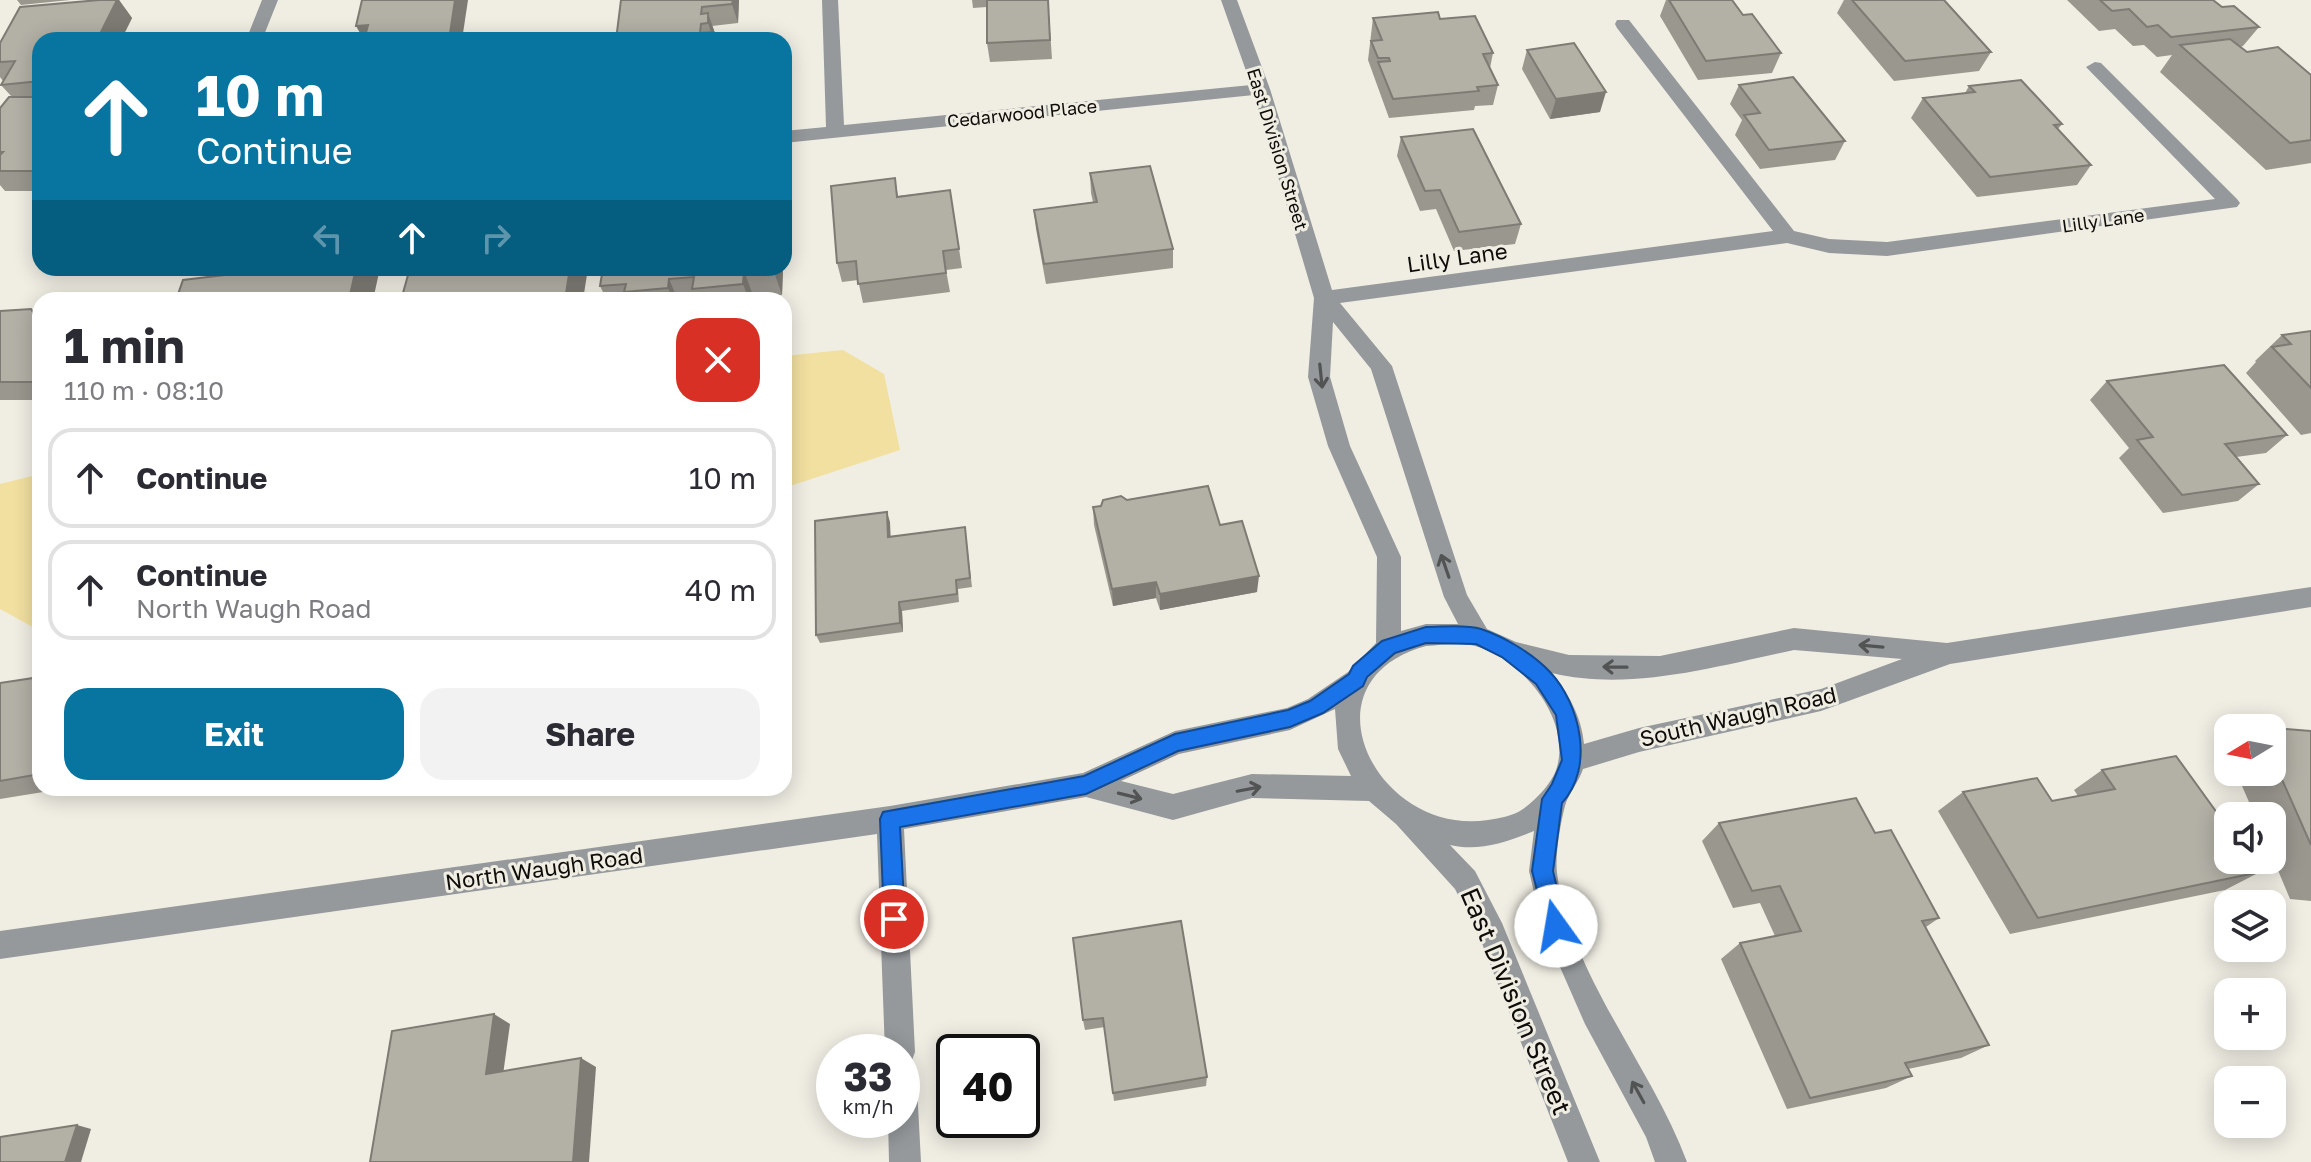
<!DOCTYPE html>
<html lang="en">
<head>
<meta charset="utf-8">
<style>
  body { margin:0; font-family:"Golos Text",sans-serif; background:#f2f2f3; color:#2b2b33; height:100vh; display:flex; flex-direction:column; font-size:30px; white-space:nowrap }
  * { box-sizing:border-box; margin:0 }
  p { font-size:26px; color:#7c7c81 }
  .icon { flex:none; width:44px; height:44px; fill:none; stroke:currentColor; stroke-width:2; stroke-linecap:round; stroke-linejoin:round }
  .map { position:relative; flex:1; overflow:hidden }
  .details { position:absolute; left:32px; top:292px; width:760px; height:504px; display:flex; flex-direction:column; background:#fff; border-radius:24px; box-shadow:0 4px 20px #0003 }
  .details>* { flex:none }
  .banner { position:absolute; left:32px; top:32px; width:760px; height:244px; border-radius:24px; box-shadow:0 4px 20px #0003; background:#0775a0; color:#fff; overflow:hidden }
  .needle { width:52px; rotate:260deg }
  .fabs { position:absolute; left:2214px; top:714px; display:grid; gap:16px }
  .fabs a { display:grid; place-items:center; width:72px; height:72px; border-radius:16px; background:#fff; box-shadow:0 4px 20px #0003; font-size:40px }
  .speed { position:absolute; left:816px; top:1034px; display:flex; gap:16px; font-size:40px; font-weight:700; text-align:center }
  .speed>* { display:grid; place-content:center; width:104px; height:104px; border-radius:50%; background:#fff; box-shadow:0 4px 20px #0003; line-height:1 }
  .speed small { font-size:20px; font-weight:400 }
  .speed .limit { border:4px solid #111; border-radius:12px; background:#fff; color:#111 }
  .pin { position:absolute; display:grid; place-items:center; width:68px; height:68px; color:#fff; margin:-34px; border:4px solid #fff; border-radius:50%; box-shadow:0 2px 8px #0007 }
  .me { position:absolute; width:88px; margin:-44px; rotate:347deg; stroke-linejoin:round; filter:drop-shadow(0 0 6px #0008) }
  .turn { display:flex; align-items:center; gap:28px; height:168px; padding:0 32px; font-size:36px }
  .turn .icon { width:104px; height:104px; stroke-width:2.5 }
  .turn b { display:block; font-size:56px; line-height:68px }
  .lanes { display:flex; align-items:center; height:76px; padding:0 32px; background:#0003; justify-content:center; gap:40px; direction:ltr }
  .lanes .off { opacity:.35 }
  .round { display:grid; place-items:center; flex:none; width:84px; height:84px; border-radius:24px; background:#f2f2f3 }
  .head { display:flex; align-items:center; justify-content:space-between; height:136px; padding:0 32px }
  h1 { font-size:48px; font-weight:700; line-height:60px }
  .cta { display:flex; gap:16px; margin-top:auto; padding:16px 32px }
  .cta a { flex:1; height:92px; border-radius:24px; background:#0775a0; color:#fff; font-size:32px; font-weight:700; line-height:92px; text-align:center }
  .cta a+a { background:#f2f2f3; color:#2b2b33 }
  ul { padding:0; list-style:none }
  li { display:flex; align-items:center; gap:24px; height:100px; margin:0 16px 12px; padding:0 16px; border:4px solid #e1e1e2; border-radius:24px }
  li div { flex:1 }
  li b { display:block; font-size:30px }
  li em { font-style:normal }
  .map>svg:first-child { display:block }
  .green { fill:#f2e0a0 }
  .lines { fill:none; stroke-linecap:round; stroke-linejoin:round }
  .minor { fill:#95999c; fill-rule:evenodd }
  .wall { fill:#9a978f }
  .shaded-wall { fill:#7d7b74 }
  .building { fill:#b3b0a6; stroke:#7d7b74; stroke-width:2 }
  .oneway { stroke:#525353 }
  .route { fill:#1a73e8; stroke:#114b97; stroke-width:2 }
  .labels { text-anchor:middle; dominant-baseline:central; stroke-width:6; stroke-linejoin:round; paint-order:stroke }
  .far-street-label { font-size:18px; fill:#0e0d0a; stroke:#f0eee3 }
  .street-label { font-size:22px; fill:#0e0d0a; stroke:#f0eee3 }
  .near-street-label { font-size:26px; fill:#0e0d0a; stroke:#f0eee3 }
</style>
</head>
<body>
<div class="map">
<svg width="2311" height="1162" viewBox="0 0 2311 1162">
  <rect width="100%" height="100%" fill="#f0eee3"/>
  <g class="green">
    <path d="M843,350L884,374L900,450L784,488V356Z"/>
    <path d="M40,474V631L0,609V484Z"/>
  </g>
  <g class="lines">
    <g class="minor">
      <path d="M262,0H278L262,40H246Z"/>
      <path d="M822,0H838L844,125L1251,85L1221,0H1237L1270,89L1332,290L1773,231L1617,28L1615,24L1617,20H1629L1794,231L1829,239L1887,242L2215,199L2086,67L2095,62L2101,63L2237,199L2240,203L2237,207L1887,256L1829,253L1787,243L1340,303L1392,366L1467,595L1487,629L1516,642L1569,655L1660,656L1794,628L1947,643L2311,587V607L1950,664L1821,711L1639,752L1583,769C1579,782 1568,794 1565,806C1560,825 1555,855 1557,873C1570,974 1652,1067 1687,1162H1655L1646,1137L1585,1024L1542,926L1529,871L1534,831C1507,842 1479,852 1450,845L1475,871L1502,923L1600,1162H1568L1481,941L1455,889L1396,824L1369,801L1252,798L1173,820L1086,797L904,829L915,1052L911,1063L902,1066V1052H885L877,834L0,959V931L890,806L1083,773L1175,731L1287,708L1308,699L1348,672L1376,643L1377,557L1328,446L1308,377L1314,298L1254,95L784,143V131L826,127ZM1333,322L1371,369L1444,597L1458,624H1426L1401,631V557L1350,446L1330,377ZM1426,646C1442,645 1459,642 1475,646C1521,658 1571,718 1557,767C1553,782 1536,800 1523,809C1513,816 1500,818 1488,820C1377,837 1298,681 1426,646ZM1794,650L1902,659L1821,689L1639,728L1584,744C1582,718 1568,692 1552,673C1630,692 1717,666 1794,650ZM1335,709L1338,749L1351,776L1252,774L1173,794L1121,781L1179,754L1290,730Z"/>
      <path d="M902,1072L913,1076L917,1087L921,1162H889L888,1120H902Z"/>
    </g>
  </g>
  <g class="wall">
    <path d="M17,0H70L21,5Z"/>
    <path d="M99,0H119L132,18L121,40H40V191H5L0,185V108L12,97L1,85L3,81L0,77V43Z"/>
    <path d="M621,0H739L738,23L712,26L715,33V40Z"/>
    <path d="M972,0H1048L1052,59L990,62L987,43V7L973,8Z"/>
    <path d="M1666,0H1732L1743,15L1781,53L1772,73L1698,80L1660,16Z"/>
    <path d="M1844,0H1944L1991,52L1979,71L1894,81L1837,13Z"/>
    <path d="M2067,0H2213L2222,7L2259,27L2243,46L2240,47L2247,52L2311,75V163L2266,170L2160,72L2172,55L2157,57L2144,45L2133,46L2115,29L2099,31Z"/>
    <path d="M1373,18L1440,19L1493,53L1490,68L1498,85L1493,105L1475,106L1474,110L1389,118L1368,60Z"/>
    <path d="M1527,50L1600,112L1550,119L1522,69Z"/>
    <path d="M1739,85L1845,141L1835,160L1760,169L1735,135L1742,120L1730,104Z"/>
    <path d="M1969,86L2062,124L2058,129L2091,165L2077,185L1977,197L1911,118L1923,98L1965,93Z"/>
    <path d="M1401,137L1521,224L1515,244L1454,251L1436,209L1420,211L1397,156Z"/>
    <path d="M1090,173L1173,249V268L1046,284L1036,229L1034,210L1093,202L1091,193Z"/>
    <path d="M895,178L898,196L950,190L962,268L946,270L950,292L863,303L858,280L842,282L837,263Z"/>
    <path d="M603,268H783L782,295L754,298V300H607L600,286Z"/>
    <path d="M31,309L40,318V400H0V311Z"/>
    <path d="M2311,331V433L2301,435L2246,373L2256,362L2255,361L2282,335Z"/>
    <path d="M2107,381L2287,435L2266,453L2236,457L2259,484L2238,501L2163,513L2119,458L2129,448L2090,400Z"/>
    <path d="M1127,500L1220,525L1257,592L1160,610L1156,598L1113,606L1094,525L1093,507Z"/>
    <path d="M890,522V537L965,527L972,587L958,589L959,602L902,611L903,632L820,643L816,635Z"/>
    <path d="M40,677V788H68L0,799V683Z"/>
    <path d="M2259,727L2311,731V901L2290,899L2272,856V816H2255L2236,772H2272V728H2256Z"/>
    <path d="M2102,770L2260,872L2225,890L2010,934L1938,811L1963,792L2052,801L2078,796L2074,790Z"/>
    <path d="M1719,823L1875,833L1939,918L1926,927L1989,1045L1961,1058L1908,1069L1912,1076L1886,1088L1787,1109L1721,959L1740,943L1775,936L1760,903L1733,908L1702,841Z"/>
    <path d="M1181,921L1207,1077L1206,1086L1114,1101L1105,1027L1085,1030L1083,1020Z"/>
  </g>
  <g class="shaded-wall">
    <path d="M117,0H119L132,18L121,40H104L100,34Z"/>
    <path d="M455,0H468L462,40H449Z"/>
    <path d="M733,0H739L738,23L732,4Z"/>
    <path d="M708,13L715,33V40H712V35L708,23Z"/>
    <path d="M368,25L364,40L356,26Z"/>
    <path d="M1606,92L1600,112L1550,119L1556,99Z"/>
    <path d="M356,268H380L373,300H349Z"/>
    <path d="M570,268H588L583,300H565Z"/>
    <path d="M773,268H783L782,295L773,269Z"/>
    <path d="M744,271L754,298V300H749L743,284Z"/>
    <path d="M669,279L678,300H673L668,288Z"/>
    <path d="M887,512L890,522L891,546L888,537Z"/>
    <path d="M1259,576L1257,592L1160,610V594Z"/>
    <path d="M1156,582V598L1113,606L1112,589Z"/>
    <path d="M899,602L902,611L903,632L900,623Z"/>
    <path d="M494,1014L510,1024L502,1082L486,1074Z"/>
    <path d="M581,1058L596,1067L589,1162H573Z"/>
    <path d="M77,1125L91,1129L81,1162H65Z"/>
  </g>
  <g class="building">
    <path d="M99,0H117L100,34L86,36L84,40H40V81L1,85L15,61L0,62V43L20,7Z"/>
    <path d="M362,0H455L449,40H364L368,25L356,26Z"/>
    <path d="M621,0H733L732,4L702,7L701,14L708,13V23L701,24L700,33L712,32V40H616Z"/>
    <path d="M987,0H1048L1050,40L987,43Z"/>
    <path d="M1669,0H1732L1743,15L1752,14L1781,53L1706,61Z"/>
    <path d="M1852,0H1944L1991,52L1905,61Z"/>
    <path d="M2100,0H2213L2222,7L2234,6L2259,27L2171,37L2158,25L2147,27L2129,9L2112,11Z"/>
    <path d="M1438,12L1440,19L1475,16L1493,53L1483,54L1498,85L1477,87L1479,91L1393,99L1378,62L1390,61L1389,58H1378L1371,41L1382,40L1373,18Z"/>
    <path d="M2230,39L2247,52L2278,47L2311,75V140L2290,143L2180,45Z"/>
    <path d="M1574,43L1606,92L1556,99L1527,50Z"/>
    <path d="M1793,77L1845,141L1769,150L1744,115L1760,113L1739,85Z"/>
    <path d="M2021,80L2062,124L2054,125L2091,165L1990,177L1923,98L1975,92L1969,86Z"/>
    <path d="M9,97H40V171H0V155L3,152H0V108Z"/>
    <path d="M1473,129L1521,224L1459,232L1440,190L1425,191L1401,137Z"/>
    <path d="M1150,166L1173,249L1044,264L1034,210L1097,202L1090,173Z"/>
    <path d="M895,178L897,197L950,190L959,249L943,251L946,273L858,284L856,261L837,263L831,186Z"/>
    <path d="M282,268H356L349,300H176L183,280Z"/>
    <path d="M410,268H570L565,300H401Z"/>
    <path d="M603,268H773L744,271L743,284L692,289L694,277L669,279L668,288L624,292L626,284L600,286Z"/>
    <path d="M31,309L37,319H40V382H0V311Z"/>
    <path d="M2311,331V388L2272,347L2291,344L2282,335Z"/>
    <path d="M2224,365L2287,435L2225,444L2259,484L2182,495L2137,440L2153,437L2107,381Z"/>
    <path d="M1208,486L1220,525L1242,521L1259,576L1160,594L1156,582L1112,589L1093,507L1101,506L1103,500L1121,496L1127,500Z"/>
    <path d="M887,512L888,537L965,527L970,578L956,580L957,594L899,602L900,623L816,635L815,521Z"/>
    <path d="M40,677V774L0,781V683Z"/>
    <path d="M2259,727L2311,731V845L2272,757V728H2259Z"/>
    <path d="M2176,756L2228,828V860H2251L2260,872L2038,918L1963,792L2037,778L2052,801L2115,789L2102,770Z"/>
    <path d="M1856,798L1875,833L1891,830L1939,918L1922,921L1989,1045L1905,1063L1912,1076L1810,1098L1740,943L1801,931L1780,886L1752,891L1719,823Z"/>
    <path d="M1181,921L1207,1077L1113,1093L1103,1018L1083,1020L1073,938Z"/>
    <path d="M494,1014L486,1074L581,1058L573,1162H370L392,1031Z"/>
    <path d="M77,1125L65,1162H0V1137Z"/>
  </g>
  <defs><path id="oneway-shaft" d="M-6 0H5M1.5-3L5.5 0L1.5 3" fill="none" stroke-width="1.6" stroke-linecap="round" stroke-linejoin="round" transform="scale(2)"/></defs>
  <g class="oneway">
    <use href="#oneway-shaft" transform="translate(1321 376) rotate(84)"/>
    <use href="#oneway-shaft" transform="translate(1445 566) rotate(-109)"/>
    <use href="#oneway-shaft" transform="translate(1871 646) rotate(-175)"/>
    <use href="#oneway-shaft" transform="translate(1615 667) rotate(-179)"/>
    <use href="#oneway-shaft" transform="translate(1249 789) rotate(-11)"/>
    <use href="#oneway-shaft" transform="translate(1130 796) rotate(14)"/>
    <use href="#oneway-shaft" transform="translate(1638 1092) rotate(-119)"/>
  </g>
  <path class="route" d="M1426,627C1443,627 1465,624 1481,629C1505,637 1533,654 1550,672C1580,704 1595,767 1562,803L1553,871L1566,926L1563,933L1556,936L1548,933L1532,871L1542,799L1552,784L1562,760L1556,715L1536,684L1502,657L1476,644L1426,643L1395,653L1367,677L1363,686L1323,713L1290,727L1178,751L1086,794L900,827L905,919L902,926L894,929L887,926L884,919L880,819L883,812L1084,776L1175,734L1288,710L1310,701L1349,674L1353,666L1382,641Z"/>
  <g class="labels">
    <g class="far-street-label">
      <text transform="translate(1022 113) rotate(-6)">Cedarwood Place</text>
      <text transform="translate(1278 149) rotate(73)">East Division Street</text>
      <text transform="translate(2103 220) rotate(-8)">Lilly Lane</text>
    </g>
    <g class="street-label">
      <text transform="translate(1457 257) rotate(-8)">Lilly Lane</text>
      <text transform="translate(1738 716) rotate(-13)">South Waugh Road</text>
      <text transform="translate(544 868) rotate(-8)">North Waugh Road</text>
    </g>
    <g class="near-street-label">
      <text transform="translate(1516 1001) rotate(67)">East Division Street</text>
    </g>
  </g>
</svg>
<div class="fabs">
<a><svg class="needle" viewBox="-14 -14 28 28"><path d="M0-13l5 13h-10z" fill="#e53935"/><path d="M0 13l5-13h-10z" fill="#7c7c81"/></svg></a>
<a><svg class="icon" aria-label="sound" viewBox="0 0 24 24"><path d="M4 9h4l5-4v14l-5-4H4zM17 9q2 3 0 6"/></svg></a>
<a><svg class="icon" aria-label="layers" viewBox="0 0 24 24"><path d="M12 4l9 5-9 5-9-5zM3 14l9 5 9-5"/></svg></a>
<a>+</a>
<a>−</a>
</div>
<div class="speed"><div>33<small>km/h</small></div><div class="limit">40</div></div>
<div class="pin" style="left:894px;top:919px;background:#d93025"><svg class="icon" aria-label="arrive" viewBox="0 0 24 24"><path d="M6 21V4h12l-3 4 3 4H6"/></svg></div>
<svg class="me" style="left:1556px;top:926px" viewBox="-20 -20 40 40"><circle r="19" fill="#fff"/><path d="M0-13L10 11 0 6-10 11z" fill="#1a73e8"/></svg>
<div class="banner">
<div class="turn"><svg class="icon" aria-label="ahead" viewBox="0 0 24 24"><path d="M12 20V5M6 11l6-6 6 6"/></svg><div><b>10 m</b>Continue</div></div>
<div class="lanes"><svg class="icon off" aria-label="left" viewBox="0 0 24 24"><path d="M17 20v-9H6M10 6l-5 5 5 5"/></svg><svg class="icon" aria-label="ahead" viewBox="0 0 24 24"><path d="M12 20V5M6 11l6-6 6 6"/></svg><svg class="icon off" aria-label="right" viewBox="0 0 24 24"><path d="M7 20v-9h11M14 6l5 5-5 5"/></svg></div>
</div>
<section class="details">
<div class="head"><div><h1>1 min</h1><p>110 m · 08:10</p></div><a class="round" style="background:#d93025;color:#fff"><svg class="icon" aria-label="close" viewBox="0 0 24 24"><path d="M6 6l12 12M18 6L6 18"/></svg></a></div>
<ul>
<li><svg class="icon" aria-label="ahead" viewBox="0 0 24 24"><path d="M12 20V5M6 11l6-6 6 6"/></svg><div><b>Continue</b></div><em>10 m</em></li>
<li><svg class="icon" aria-label="ahead" viewBox="0 0 24 24"><path d="M12 20V5M6 11l6-6 6 6"/></svg><div><b>Continue</b><p>North Waugh Road</p></div><em>40 m</em></li>
</ul>
<div class="cta"><a>Exit</a><a>Share</a></div>
</section>
</div>
</body>
</html>
